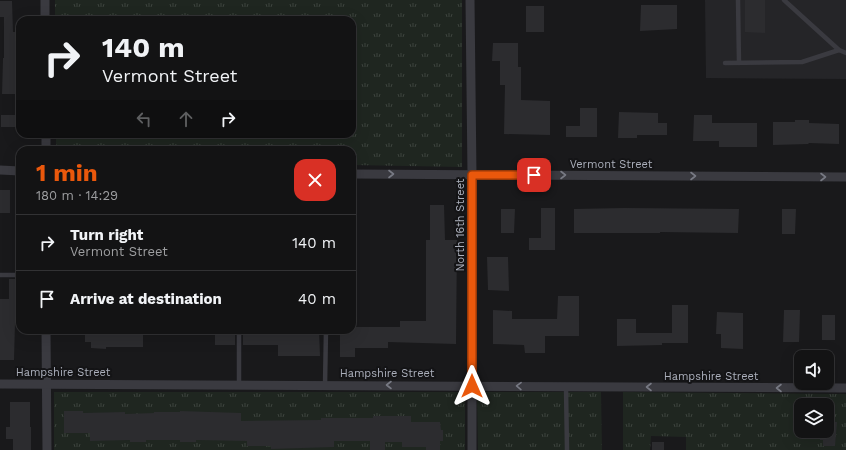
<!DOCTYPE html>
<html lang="en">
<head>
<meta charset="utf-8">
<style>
  body { margin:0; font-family:"Work Sans",sans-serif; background:#202022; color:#f1f3f6; height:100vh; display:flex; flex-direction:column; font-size:15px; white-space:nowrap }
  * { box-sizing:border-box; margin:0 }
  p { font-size:13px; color:#9d9ea0 }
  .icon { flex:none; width:22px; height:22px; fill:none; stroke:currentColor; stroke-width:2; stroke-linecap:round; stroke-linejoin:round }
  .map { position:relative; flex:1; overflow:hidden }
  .panel { position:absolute; left:16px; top:146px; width:340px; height:188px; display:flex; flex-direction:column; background:#131314; border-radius:12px; box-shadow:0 4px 16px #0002,0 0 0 1px #323234 }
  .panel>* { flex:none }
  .top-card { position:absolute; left:16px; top:16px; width:340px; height:122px; border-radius:12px; box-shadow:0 4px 16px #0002,0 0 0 1px #323234; background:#131314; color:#f1f3f6; overflow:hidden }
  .controls { position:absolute; left:794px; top:350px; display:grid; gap:8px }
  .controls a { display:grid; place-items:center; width:40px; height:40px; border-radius:8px; background:#131314; box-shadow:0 4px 16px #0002,0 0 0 1px #323234; font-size:20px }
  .pin { position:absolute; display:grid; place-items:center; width:34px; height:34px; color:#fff; margin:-17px; border-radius:8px; box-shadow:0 2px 6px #0006 }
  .me { position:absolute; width:44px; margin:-22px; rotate:0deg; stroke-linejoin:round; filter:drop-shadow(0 0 3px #0008) }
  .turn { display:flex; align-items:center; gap:14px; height:84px; padding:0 20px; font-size:18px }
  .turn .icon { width:52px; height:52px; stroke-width:2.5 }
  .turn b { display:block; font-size:28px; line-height:34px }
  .lanes { display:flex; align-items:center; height:38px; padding:0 20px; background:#0003; justify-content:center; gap:20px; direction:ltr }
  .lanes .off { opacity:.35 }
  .round { display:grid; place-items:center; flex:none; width:42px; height:42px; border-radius:12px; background:#202022 }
  .head { display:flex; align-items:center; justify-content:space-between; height:68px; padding:0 20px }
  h1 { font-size:24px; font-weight:700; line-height:30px; color:#ea580c }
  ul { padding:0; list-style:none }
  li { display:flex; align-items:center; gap:12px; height:56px; padding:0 20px; border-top:1px solid #323234 }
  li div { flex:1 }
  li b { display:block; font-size:15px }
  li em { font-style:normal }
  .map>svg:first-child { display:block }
  .built { fill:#252528 }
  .grass { fill:url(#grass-tufts); fill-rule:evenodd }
  .building { fill:#2c2c2f }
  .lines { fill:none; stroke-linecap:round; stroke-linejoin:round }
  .lane { stroke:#3a3a40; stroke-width:4.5 }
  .street { stroke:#3a3a40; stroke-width:9 }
  .oneway { stroke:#787a84 }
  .route-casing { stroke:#983908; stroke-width:10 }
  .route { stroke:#ea580c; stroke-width:7 }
  .labels { text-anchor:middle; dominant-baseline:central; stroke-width:4; stroke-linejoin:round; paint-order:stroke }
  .street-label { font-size:11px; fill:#abafbb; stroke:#141416 }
</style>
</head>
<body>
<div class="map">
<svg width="846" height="450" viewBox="0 0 846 450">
  <defs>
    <pattern id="grass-tufts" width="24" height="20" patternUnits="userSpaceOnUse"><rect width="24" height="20" fill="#1f2620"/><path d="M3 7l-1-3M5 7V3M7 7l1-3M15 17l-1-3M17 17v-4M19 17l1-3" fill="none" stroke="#3d433e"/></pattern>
  </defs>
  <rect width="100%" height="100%" fill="#19191b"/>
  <path class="built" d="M705,0H846V79L706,78Z"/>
  <g class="grass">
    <path d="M55,0H462V167L352,165V150H56V134H352V20H55Z"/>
    <rect x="54" y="392" width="411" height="58"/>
    <path d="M477,392H601L602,450H478Z"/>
    <path d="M623,392L846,394V450H686V437L651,436L650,450H623ZM801,405H827V431H801Z"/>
  </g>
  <g class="building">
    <path d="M745,0H765V33L745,32Z"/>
    <path d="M0,1H12L13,32H20V94H2L3,58H4V17H0Z"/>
    <path d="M641,5H677V29L640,31Z"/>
    <rect x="526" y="6" width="18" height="26"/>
    <path d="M493,43H518V67H521V100L550,101V135L504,134L505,85H500V61H492Z"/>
    <path d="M580,108H597V137H566V126H580Z"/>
    <path d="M619,112L658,113V123H667V135H637V138H618Z"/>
    <rect x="1" y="115" width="19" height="12"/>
    <path d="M694,115H712V123H757V147H719V141H693Z"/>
    <path d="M795,120H809V123L839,124V144L809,143L808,144L773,145V122H795Z"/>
    <rect x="0" y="190" width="10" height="23"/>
    <path d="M430,205H444L445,240H457L456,344L388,342V348H355V357H340V330H352V327H400V321H426V240H430Z"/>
    <path d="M541,208H555V250H529V238H541Z"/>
    <path d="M624,208L739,209L738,233L660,232V233H574V209Z"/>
    <path d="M501,209H515L514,233H501Z"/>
    <path d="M782,209H796L795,234H782Z"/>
    <path d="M487,257H508L509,291L488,290Z"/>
    <path d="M9,279H20V323H15L14,360H0V299H9Z"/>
    <path d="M558,296H579V336H545V353H525L524,345L493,344V310L512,311V319H557Z"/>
    <path d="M672,305H688V343H662V345L617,346V319H636V333H672Z"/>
    <path d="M784,310H800L799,342H783Z"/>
    <path d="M717,312L743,313V349L721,348V334H716Z"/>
    <rect x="822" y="315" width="13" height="25"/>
    <path d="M85,330H143V347H106V349L91,348V342H85Z"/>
    <rect x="215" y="330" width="20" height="15"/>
    <path d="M243,330H319L320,356H278V345H243Z"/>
    <path d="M10,402H30V427H31V450H13V439H6V427H10Z"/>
    <path d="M64,411H83V413L125,412V414L154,413V412H180V411L241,413V421L321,420V418H373V416H411V422H440L441,430H443V441H440V450H426V447H402V442H385V450H370V441H334V447L271,449V446H247V441L196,440V442H180V440H146V442H130V440L90,441V433H64Z"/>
    <path d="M827,422H837L835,446H823V440H820V431H827Z"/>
    <rect x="652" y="442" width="12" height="8"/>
  </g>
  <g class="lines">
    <g class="lane">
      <path d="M738,0L739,63"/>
      <path d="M784,0L839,50L846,53"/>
      <path d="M725,63L802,62L839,50"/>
      <path d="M0,275H20"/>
      <path d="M239,384V330"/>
      <path d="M325,385L326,330"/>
      <path d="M566,387L567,450"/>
    </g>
    <g class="street">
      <path d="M45,0V20"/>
      <path d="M470,0L472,175V450"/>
      <path d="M46,134V150"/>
      <path d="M0,170L20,171"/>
      <path d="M352,174L846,177"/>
      <path d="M46,330L47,450"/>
      <path d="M0,384L846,388"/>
    </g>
  </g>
  <defs><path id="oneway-chevron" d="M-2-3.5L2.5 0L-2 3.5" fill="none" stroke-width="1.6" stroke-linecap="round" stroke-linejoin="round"/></defs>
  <g class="oneway">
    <use href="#oneway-chevron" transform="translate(391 174)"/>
    <use href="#oneway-chevron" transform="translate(563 175)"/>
    <use href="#oneway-chevron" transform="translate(693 176)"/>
    <use href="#oneway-chevron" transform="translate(823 177)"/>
    <use href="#oneway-chevron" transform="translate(389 385) rotate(-180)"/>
    <use href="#oneway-chevron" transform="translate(519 386) rotate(-179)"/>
    <use href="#oneway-chevron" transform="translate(649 387) rotate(-180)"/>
    <use href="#oneway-chevron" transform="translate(779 388) rotate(-180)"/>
  </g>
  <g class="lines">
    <g class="route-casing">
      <path id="route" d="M472,386V175H534"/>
    </g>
    <use href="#route" class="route"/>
  </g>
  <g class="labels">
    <g class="street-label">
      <text x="611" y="164">Vermont Street</text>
      <text transform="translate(460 225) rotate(-90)">North 16th Street</text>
      <text x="63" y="372">Hampshire Street</text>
      <text x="387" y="373">Hampshire Street</text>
      <text x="711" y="376">Hampshire Street</text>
    </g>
  </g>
</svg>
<div class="controls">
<a><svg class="icon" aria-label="sound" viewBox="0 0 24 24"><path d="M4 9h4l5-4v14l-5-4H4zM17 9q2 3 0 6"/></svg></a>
<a><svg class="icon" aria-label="layers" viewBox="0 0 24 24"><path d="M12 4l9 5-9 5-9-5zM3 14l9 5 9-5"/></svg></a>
</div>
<div class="pin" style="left:534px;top:175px;background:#d93025"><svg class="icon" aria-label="arrive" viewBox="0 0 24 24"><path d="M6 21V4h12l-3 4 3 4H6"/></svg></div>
<svg class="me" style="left:472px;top:386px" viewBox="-20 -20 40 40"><path d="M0-17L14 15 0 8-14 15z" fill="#ea580c" stroke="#fff" stroke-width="4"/></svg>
<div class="top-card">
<div class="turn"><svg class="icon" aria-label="right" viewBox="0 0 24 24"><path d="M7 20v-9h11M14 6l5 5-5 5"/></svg><div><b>140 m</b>Vermont Street</div></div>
<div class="lanes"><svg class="icon off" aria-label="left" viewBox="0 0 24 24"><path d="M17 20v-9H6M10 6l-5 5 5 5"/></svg><svg class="icon off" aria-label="ahead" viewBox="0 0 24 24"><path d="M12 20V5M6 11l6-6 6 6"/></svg><svg class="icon" aria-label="right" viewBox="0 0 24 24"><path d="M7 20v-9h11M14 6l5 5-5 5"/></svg></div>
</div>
<section class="panel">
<div class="head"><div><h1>1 min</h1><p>180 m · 14:29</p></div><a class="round" style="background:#d93025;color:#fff"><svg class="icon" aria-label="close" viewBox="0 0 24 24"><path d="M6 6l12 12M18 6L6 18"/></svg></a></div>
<ul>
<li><svg class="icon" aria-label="right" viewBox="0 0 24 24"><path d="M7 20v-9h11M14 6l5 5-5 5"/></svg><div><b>Turn right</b><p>Vermont Street</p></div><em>140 m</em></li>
<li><svg class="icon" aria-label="arrive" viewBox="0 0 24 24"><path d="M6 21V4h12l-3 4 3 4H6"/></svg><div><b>Arrive at destination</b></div><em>40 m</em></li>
</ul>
</section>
</div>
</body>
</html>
